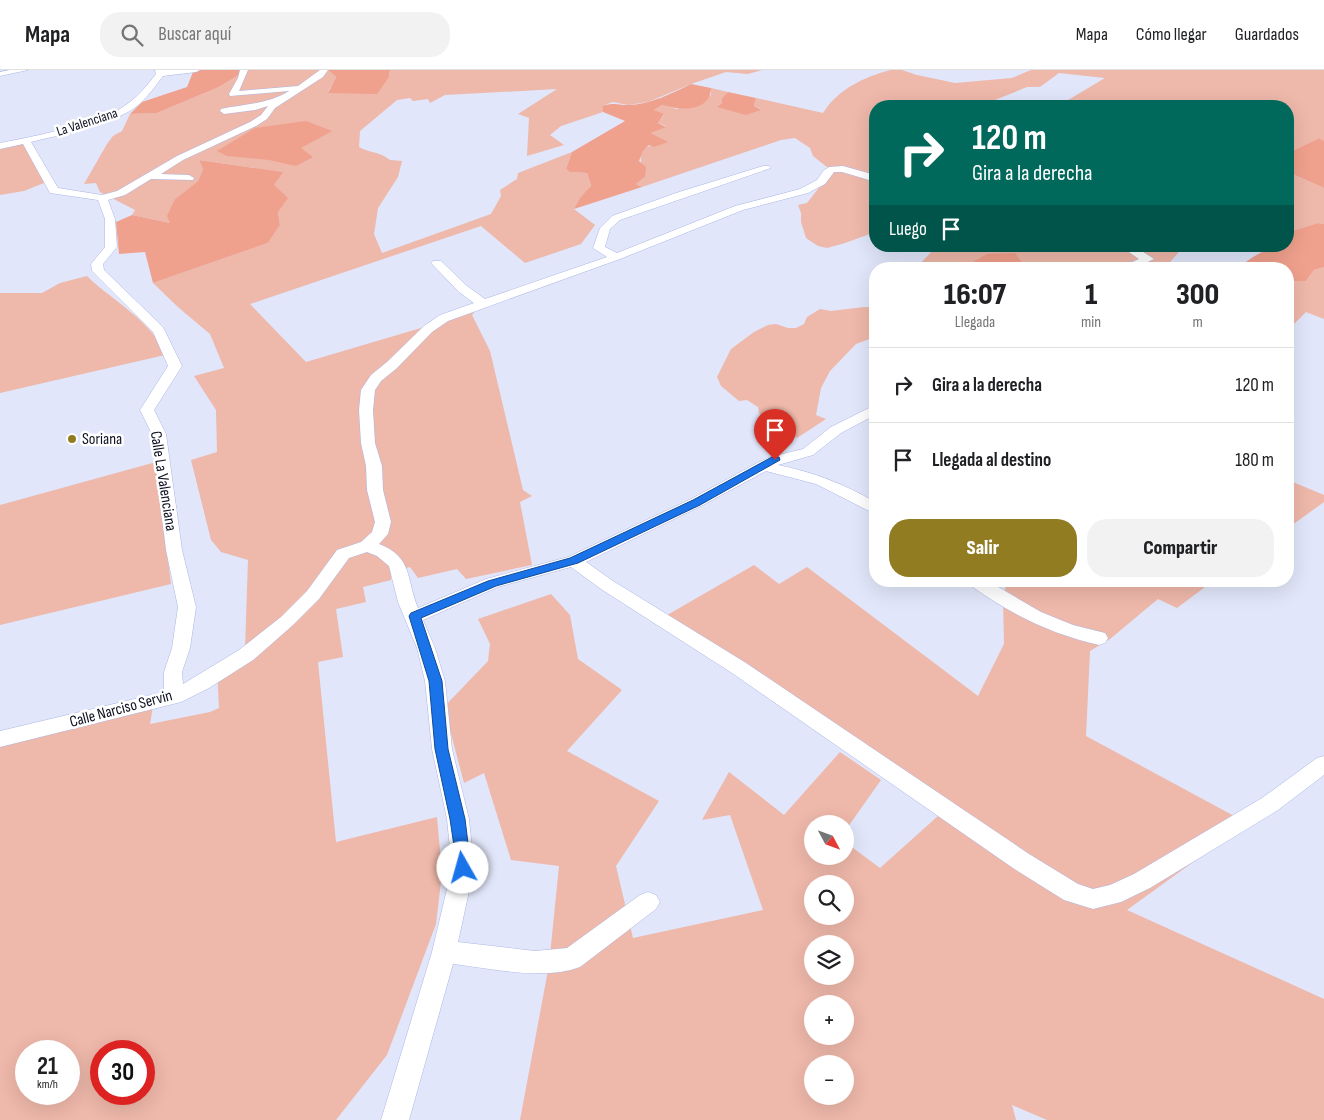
<!DOCTYPE html>
<html lang="es">
<head>
<meta charset="utf-8">
<style>
  body { margin:0; font-family:"Sofia Sans Condensed",sans-serif; background:#f2f2f2; color:#202124; height:100vh; display:flex; flex-direction:column; font-size:19px; white-space:nowrap }
  * { box-sizing:border-box; margin:0 }
  p { font-size:16px; color:#757577 }
  .icon { flex:none; width:28px; height:28px; fill:none; stroke:currentColor; stroke-width:2; stroke-linecap:round; stroke-linejoin:round }
  .map { position:relative; flex:1; overflow:hidden }
  .panel { position:absolute; left:869px; top:192px; width:425px; height:325px; display:flex; flex-direction:column; background:#fff; border-radius:20px; box-shadow:0 5px 20px #0002 }
  .panel>* { flex:none }
  .banner { position:absolute; left:869px; top:30px; width:425px; height:152px; border-radius:20px; box-shadow:0 5px 20px #0002; background:#00695c; color:#fff; overflow:hidden }
  .needle { width:32px; rotate:131deg }
  .buttons { position:absolute; left:804px; top:745px; display:grid; gap:10px }
  .buttons a { display:grid; place-items:center; width:50px; height:50px; border-radius:50%; background:#fff; box-shadow:0 5px 20px #0002; font-size:25px }
  .speed { position:absolute; left:15px; top:970px; display:flex; gap:10px; font-size:25px; font-weight:700; text-align:center }
  .speed>* { display:grid; place-content:center; width:65px; height:65px; border-radius:50%; background:#fff; box-shadow:0 5px 20px #0002; line-height:1 }
  .speed small { font-size:12px; font-weight:400 }
  .speed .limit { border:8px solid #d22; background:#fff; color:#111 }
  .pin { position:absolute; display:grid; place-items:center; width:42px; height:42px; color:#fff; margin:-51px -21px; border-radius:50% 50% 50% 0; rotate:-45deg; box-shadow:0 0 5px #0007 }
  .pin .icon { rotate:45deg }
  .me { position:absolute; width:55px; margin:-28px; rotate:353deg; stroke-linejoin:round; filter:drop-shadow(0 0 4px #0008) }
  .turn { display:flex; align-items:center; gap:18px; height:105px; padding:0 20px; font-size:22px }
  .turn .icon { width:65px; height:65px; stroke-width:2.5 }
  .turn b { display:block; font-size:35px; line-height:42px }
  .then { display:flex; align-items:center; height:48px; padding:0 20px; background:#0003; gap:10px; font-size:19px }
  .eta { display:flex; justify-content:space-evenly; align-items:center; height:85px; text-align:center }
  .eta b { font-size:30px; font-weight:800; line-height:35px }
  .button { display:flex; gap:10px; margin-top:auto; padding:10px 20px }
  .button a { flex:1; height:58px; border-radius:20px; background:#927c22; color:#fff; font-size:20px; font-weight:800; line-height:58px; text-align:center }
  .button a+a { background:#f2f2f2; color:#202124 }
  ul { padding:0; list-style:none }
  li { display:flex; align-items:center; gap:15px; height:75px; padding:0 20px; border-top:1px solid #e0e0e0 }
  li div { flex:1 }
  li b { display:block; font-size:19px }
  li em { font-style:normal }
  header { display:flex; align-items:center; gap:30px; box-sizing:border-box; height:70px; padding:0 25px; background:#fff; border-bottom:1px solid #e0e0e0 }
  header strong { font-size:24px }
  nav { display:flex; gap:28px; margin-inline-start:auto; font-size:18px }
  .search { width:350px; height:45px; background:#f2f2f2; display:flex; align-items:center; gap:12px; box-sizing:border-box; padding:0 18px; border-radius:20px; color:#757577; font-size:19px }
  .map>svg:first-child { display:block }
  .green { fill:#eeb8aa; fill-rule:evenodd }
  .forest { fill:#f0a18d }
  .lines { fill:none; stroke-linecap:round; stroke-linejoin:round }
  .street-casing { stroke:#acb6e5; stroke-width:1 }
  .street { fill:#fff; fill-rule:evenodd }
  .route { fill:#1a73e8; stroke:#114b97 }
  .poi-dot { fill:#927c22; stroke:#fff; stroke-width:2 }
  .labels { text-anchor:middle; dominant-baseline:central; stroke-width:5; stroke-linejoin:round; paint-order:stroke }
  .far-street-label { font-size:14px; fill:#0d1020; stroke:#fff }
  .poi-label { font-size:16px; fill:#0d1020; stroke:#fff; text-anchor:start }
  .street-label { font-size:16px; fill:#0d1020; stroke:#fff }
</style>
</head>
<body>
<header>
<strong>Mapa</strong>
<div class="search"><svg class="icon" aria-label="search" viewBox="0 0 24 24"><circle cx="10" cy="10" r="6"/><path d="M15 15l6 6"/></svg>Buscar aquí</div>
<nav><a>Mapa</a><a>Cómo llegar</a><a>Guardados</a></nav>
</header>
<div class="map">
<svg width="1324" height="1050" viewBox="0 0 1324 1050">
  <rect width="100%" height="100%" fill="#e1e6fa"/>
  <g class="green">
    <path d="M247,0H328L336,7L328,22L389,7L390,0H762L748,4L726,2L691,14L648,32L628,35L613,32L602,36L603,42L561,56L550,65L564,75L527,86L529,48L518,44L557,19L445,25L430,33L428,29L413,31L410,28L397,30L360,61L359,77C370,83 381,82 390,90L402,91L398,107L378,138L374,164L382,183L491,144L501,126L500,120L517,109L518,103L572,82L566,99L570,102L587,103L591,117L579,129L574,139L595,155L581,174L525,193L481,156L250,234L306,292L475,242L472,245L490,281L523,420L532,426L520,432L532,495L466,509L457,499L418,508L410,497L391,502V510L363,517L366,532L336,539L343,587L318,592L336,772L437,747L442,803L436,854L387,985L336,1050H0V664L154,630L150,654L210,642L219,638L217,598L245,579L248,490L221,482L211,470L191,390L217,382L216,340L194,306L224,298L210,264L179,238L153,213L268,173L280,155L274,115L282,102L199,90L203,99L198,111L175,129L170,153L132,145L135,140L100,122L96,113L84,114L107,74L113,66L122,61L130,44L157,43L219,17ZM26,981H69V1024H26ZM101,981H144V1024H101Z"/>
    <path d="M891,0H902L917,5L955,13L1012,8L1031,0H1324V71L1319,68L1288,83V36H1058L1105,8L1059,3L1040,17H1027L980,36H875V158L870,164L845,173L827,178L818,176L806,168L801,152V143L798,135L807,133L832,101L813,86L810,78L795,68L781,70L642,117L636,114L645,107C636,81 641,76 667,72L651,63L666,56L658,53L664,45L654,40L662,35L677,39L711,25V18L728,22L722,28V33L718,36L760,39L754,36L756,28L823,43C838,19 864,7 891,0Z"/>
    <path d="M26,71L49,111L24,121L0,125V74Z"/>
    <path d="M1288,102L1324,118V154L1318,153L1288,162Z"/>
    <path d="M932,176H1184L1165,198L1147,196L1144,199H1022L1023,194H969L970,199H915L934,179Z"/>
    <path d="M1324,197V249L1306,242L1288,260V211H1306L1314,200Z"/>
    <path d="M87,206C112,231 153,251 165,285L0,323V223H42L60,213Z"/>
    <path d="M864,237H875V267L856,274L830,301L821,318L816,345L826,349L797,368L790,362C780,365 772,364 765,357L768,352L759,343L758,337L747,330L739,331L721,316L717,307L731,279L754,262L768,255L776,254L788,258H796L804,254L807,247L820,239L831,241Z"/>
    <path d="M156,392L171,514L0,555V435Z"/>
    <path d="M1288,410L1324,425V432L1288,458Z"/>
    <path d="M754,495L779,514L807,497L978,626L1004,574L1003,529L1007,511H1213L1177,538L1158,529L1110,569L1090,581L1086,666L1247,753L1127,840L1324,929V1050H1047L1012,1035L1016,1050H520L549,895L559,796L511,790L484,703L464,713L444,637L488,591L490,574L478,549L551,524L570,545L578,589L622,620L567,681L659,731L616,796L633,868L763,840L730,745L702,750L729,702L784,745L840,682L881,710L845,761V754H812V786H845V772L880,798L948,737L662,548ZM812,814H845V846H812ZM812,874H845V906H812ZM812,934H845V966H812ZM812,994H845V1026H812Z"/>
  </g>
  <g class="forest">
    <path d="M154,0H247L219,17L157,43L130,44L142,32L187,17L193,2Z"/>
    <path d="M328,0H390L389,7L377,24L328,23L336,7Z"/>
    <path d="M691,14L711,18C710,43 679,40 662,35L654,40L664,44L658,53L666,57L651,63L668,72L654,77L649,75L643,81L639,91L646,97L645,107L636,114L642,117L574,139L579,129L591,116L587,103L570,102L566,99L572,82L625,51L603,42L602,36C615,32 616,35 628,35C649,35 673,23 691,14Z"/>
    <path d="M728,22L756,28L754,36L761,40L746,45L717,37L722,33V28Z"/>
    <path d="M306,51L332,61L301,78L313,87L296,96L269,90L227,86L217,81L255,58Z"/>
    <path d="M1319,68L1324,71V118L1288,102V83Z"/>
    <path d="M199,90L283,102L274,115L288,128L278,142L280,155L268,173L153,213L145,182L119,184L116,152L132,145L170,153L167,146L175,129L198,111L203,99Z"/>
    <path d="M1318,153L1324,154V197L1314,200L1306,211H1288V199H1237C1253,186 1267,176 1288,176V162Z"/>
    <path d="M1015,183L1023,194L1022,199H970L969,194L987,184Z"/>
  </g>
  <g class="lines">
    <g class="street-casing">
      <g id="street">
        <path d="M10,0H28L0,6V2Z"/>
        <path d="M155,0H200L196,2L163,6C152,20 143,34 128,42C99,58 63,64 31,72L58,118L102,125L117,121L177,86L250,52L261,45L268,36L255,40L224,44L220,41L221,39C244,34 269,34 289,21L230,26L229,24L238,8L240,0H248L239,21L298,16L320,0H328L323,7L275,38L267,49L256,56L183,90L161,104L189,105L194,108L193,110L151,109L125,125L108,130L115,149L117,177L103,194L104,200L163,257L182,296L154,340L166,364L182,480L196,537L190,578L182,602L183,614L239,580L281,547L307,521L337,480L361,472L372,462L375,452L367,420L366,396L361,373L359,340L361,320L371,305L387,292L424,256L440,245L474,233L459,222L433,195L431,193L433,191H441L467,216L485,229L607,187L593,178L600,158L612,146L676,123L763,96H769L771,98L620,150L610,159L605,177L617,183L735,136L800,119L817,110L824,100L829,97L843,96L875,105V115L871,114L869,110L842,102H834L825,114L808,123L743,140L620,189L448,251L432,262L397,298L381,311L375,320L373,340L375,373L382,396L383,420L391,452L388,464L379,474C413,487 406,509 418,538L486,509L568,487L691,429L757,393L770,387L803,379L831,357L875,335V345L841,363L813,385L778,395C813,402 844,414 875,432V444L816,414L766,401L703,435L586,492L613,511L746,593L1029,784L1078,814L1093,819L1110,815L1134,804L1262,728L1317,688L1324,686V705L1278,740L1150,818L1121,832L1093,839L1064,830L1013,798L732,603L601,519L571,497L498,517L423,550L435,578L445,611L452,679L469,749L474,798L458,872L535,881L567,878L640,825L648,822L656,825L660,832L656,839L580,897C543,911 490,898 453,894L409,1050H381L432,882L452,798L447,749L432,679L425,611L417,578L398,532L389,496L377,486L367,482L349,488L319,529L293,555L253,590L209,618L181,632L0,677V661L164,622V602L172,578L178,537L166,480L152,364L140,340L168,296L153,262L92,201L91,194L105,177V149L98,130L50,123L23,74L0,79V73C31,67 98,54 123,37C137,28 146,17 156,4Z"/>
        <path d="M875,117V133L870,130V120Z"/>
        <path d="M1120,176H1134L1154,189L1133,199H1116L1139,189Z"/>
        <path d="M968,511H988L1041,542L1073,555L1105,563L1108,568L1105,573L1099,575C1051,564 1010,544 970,515Z"/>
      </g>
    </g>
    <use href="#street" class="street"/>
  </g>
  <path class="route" d="M772,387H779L780,390L700,435L578,493L496,516L421,548L442,611L448,679L465,749L471,798L468,803L463,804L458,803L450,749L435,679L429,611L409,546L411,543L488,511L570,488L693,430Z"/>
  <circle class="poi-dot" cx="72" cy="369" r="5"/>
  <g class="labels">
    <g class="far-street-label">
      <text transform="translate(87 52) rotate(-18)">La Valenciana</text>
    </g>
    <g class="poi-label">
      <text x="82" y="369">Soriana</text>
    </g>
    <g class="street-label">
      <text transform="translate(163 411) rotate(81)">Calle La Valenciana</text>
      <text transform="translate(121 639) rotate(-15)">Calle Narciso Servin</text>
    </g>
  </g>
</svg>
<div class="buttons">
<a><svg class="needle" viewBox="-14 -14 28 28"><path d="M0-13l5 13h-10z" fill="#e53935"/><path d="M0 13l5-13h-10z" fill="#757577"/></svg></a>
<a><svg class="icon" aria-label="search" viewBox="0 0 24 24"><circle cx="10" cy="10" r="6"/><path d="M15 15l6 6"/></svg></a>
<a><svg class="icon" aria-label="layers" viewBox="0 0 24 24"><path d="M12 4l9 5-9 5-9-5zM3 14l9 5 9-5"/></svg></a>
<a>+</a>
<a>−</a>
</div>
<div class="speed"><div>21<small>km/h</small></div><div class="limit">30</div></div>
<div class="pin" style="left:775px;top:390px;background:#d93025"><svg class="icon" aria-label="arrive" viewBox="0 0 24 24"><path d="M6 21V4h12l-3 4 3 4H6"/></svg></div>
<svg class="me" style="left:463px;top:798px" viewBox="-20 -20 40 40"><circle r="19" fill="#fff"/><path d="M0-13L10 11 0 6-10 11z" fill="#1a73e8"/></svg>
<div class="banner">
<div class="turn"><svg class="icon" aria-label="right" viewBox="0 0 24 24"><path d="M7 20v-9h11M14 6l5 5-5 5"/></svg><div><b>120 m</b>Gira a la derecha</div></div>
<div class="then">Luego<svg class="icon" aria-label="arrive" viewBox="0 0 24 24"><path d="M6 21V4h12l-3 4 3 4H6"/></svg></div>
</div>
<section class="panel">
<div class="eta">
<div><b>16:07</b><p>Llegada</p></div>
<div><b>1</b><p>min</p></div>
<div><b>300</b><p>m</p></div>
</div>
<ul>
<li><svg class="icon" aria-label="right" viewBox="0 0 24 24"><path d="M7 20v-9h11M14 6l5 5-5 5"/></svg><div><b>Gira a la derecha</b></div><em>120 m</em></li>
<li><svg class="icon" aria-label="arrive" viewBox="0 0 24 24"><path d="M6 21V4h12l-3 4 3 4H6"/></svg><div><b>Llegada al destino</b></div><em>180 m</em></li>
</ul>
<div class="button"><a>Salir</a><a>Compartir</a></div>
</section>
</div>
</body>
</html>
